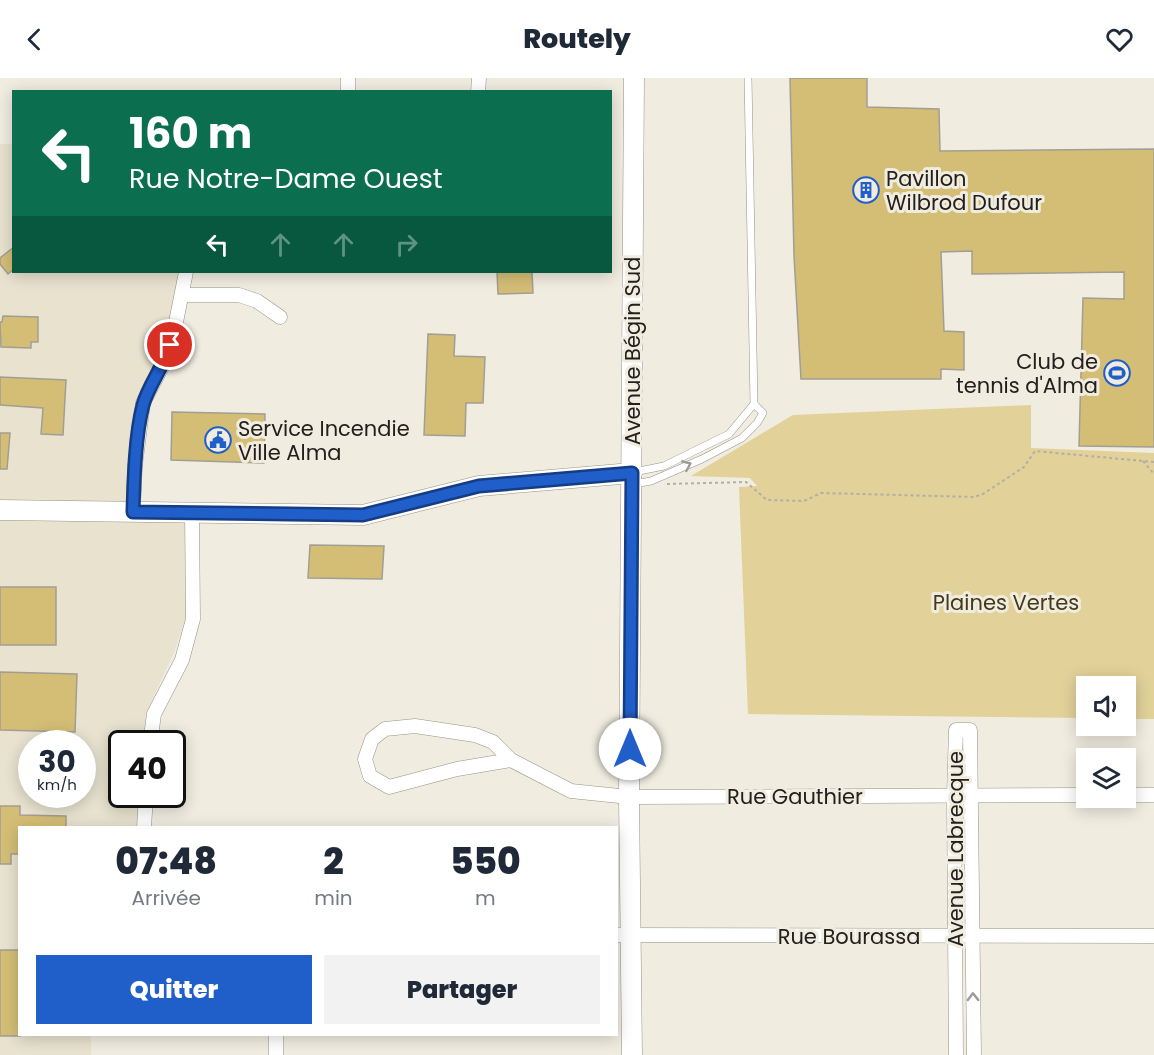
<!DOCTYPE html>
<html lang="fr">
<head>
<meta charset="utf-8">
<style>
  body { margin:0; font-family:Poppins,sans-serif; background:#f2f2f3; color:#1f2937; height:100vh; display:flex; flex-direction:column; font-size:22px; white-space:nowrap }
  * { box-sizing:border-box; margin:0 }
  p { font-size:20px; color:#747a83 }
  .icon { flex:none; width:33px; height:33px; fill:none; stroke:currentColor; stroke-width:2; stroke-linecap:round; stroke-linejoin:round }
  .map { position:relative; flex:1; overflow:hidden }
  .details { position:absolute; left:18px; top:748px; width:600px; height:210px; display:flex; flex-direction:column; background:#fff; border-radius:0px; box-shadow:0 3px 15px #0003 }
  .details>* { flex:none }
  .banner { position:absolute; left:12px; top:12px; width:600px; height:183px; border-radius:0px; box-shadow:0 3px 15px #0003; background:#0b6e4f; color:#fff; overflow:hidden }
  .tools { position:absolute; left:1076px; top:598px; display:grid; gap:12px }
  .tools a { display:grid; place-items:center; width:60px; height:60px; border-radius:0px; background:#fff; box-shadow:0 3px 15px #0003; font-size:30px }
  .speed { position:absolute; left:18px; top:652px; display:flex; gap:12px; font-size:30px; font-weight:700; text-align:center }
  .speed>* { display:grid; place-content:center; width:78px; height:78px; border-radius:50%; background:#fff; box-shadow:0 3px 15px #0003; line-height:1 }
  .speed small { font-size:15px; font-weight:400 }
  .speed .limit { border:3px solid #111; border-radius:9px; background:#fff; color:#111 }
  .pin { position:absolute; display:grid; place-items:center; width:51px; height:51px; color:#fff; margin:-26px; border:3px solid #fff; border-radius:50%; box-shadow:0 2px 6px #0007 }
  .me { position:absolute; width:66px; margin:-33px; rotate:0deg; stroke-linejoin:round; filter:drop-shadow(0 0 4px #0008) }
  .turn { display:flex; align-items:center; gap:21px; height:126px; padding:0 18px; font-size:27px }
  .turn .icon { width:78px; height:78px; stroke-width:2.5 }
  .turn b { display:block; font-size:42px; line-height:51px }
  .lanes { display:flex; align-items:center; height:57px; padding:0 18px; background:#0003; justify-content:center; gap:30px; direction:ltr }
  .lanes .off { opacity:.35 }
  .eta { display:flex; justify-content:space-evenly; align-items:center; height:102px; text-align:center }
  .eta b { font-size:36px; font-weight:800; line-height:42px }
  .button { display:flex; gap:12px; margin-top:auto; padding:12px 18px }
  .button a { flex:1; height:69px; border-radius:0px; background:#205eca; color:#fff; font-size:24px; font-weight:800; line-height:69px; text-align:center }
  .button a+a { background:#f2f2f3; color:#1f2937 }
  header { display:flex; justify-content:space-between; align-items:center; height:78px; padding:0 18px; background:#fff; font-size:27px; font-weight:800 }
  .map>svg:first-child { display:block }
  .built { fill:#e8e2cf; fill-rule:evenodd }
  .green { fill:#e2d199 }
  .building { fill:#d4be76; stroke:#a29e93; stroke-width:1.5 }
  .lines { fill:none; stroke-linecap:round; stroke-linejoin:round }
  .lane-casing { stroke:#969387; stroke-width:8 }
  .street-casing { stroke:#969387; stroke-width:15 }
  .secondary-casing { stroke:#969387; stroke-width:21 }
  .path { stroke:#b2afa5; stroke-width:2; stroke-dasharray:3 3; stroke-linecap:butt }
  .lane { stroke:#fff; stroke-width:7 }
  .street { stroke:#fff; stroke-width:14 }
  .secondary { stroke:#fff; stroke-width:20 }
  .oneway { stroke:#9c9b99 }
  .route-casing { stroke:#153d83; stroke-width:15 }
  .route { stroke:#205eca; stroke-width:10 }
  .labels { text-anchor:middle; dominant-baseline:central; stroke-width:6; stroke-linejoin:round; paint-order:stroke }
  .poi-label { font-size:21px; fill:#22201c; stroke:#f0ece0; text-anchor:start }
  .street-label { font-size:21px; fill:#22201c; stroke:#f0ece0 }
  .park-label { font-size:21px; fill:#443a1a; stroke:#f0ece0 }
</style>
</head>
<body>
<header><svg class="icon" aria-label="back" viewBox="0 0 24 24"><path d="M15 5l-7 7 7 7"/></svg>Routely<svg class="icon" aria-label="heart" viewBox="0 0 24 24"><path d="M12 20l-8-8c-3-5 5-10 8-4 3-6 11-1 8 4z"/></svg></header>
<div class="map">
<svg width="1154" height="977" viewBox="0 0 1154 977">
  <rect width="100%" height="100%" fill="#f0ece0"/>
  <path class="built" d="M0,66H13L14,194H179L163,275L140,318L137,441L187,442L186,538L175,572L147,633L146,666H122V717H145V750H20V957H91V977H0ZM32,666H82V717H32Z"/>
  <path class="green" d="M1031,327V370L1154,375V641H1125V609H1086V640L748,636L739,409L757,408L750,400L691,398L793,337Z"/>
  <g class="building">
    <path d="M790,0H867V29L939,31L940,73L1154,71V369L1079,368L1083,220L1124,221V194L972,196V173L941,174L944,253L964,254V292L941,291V301H801L794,178Z"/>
    <path d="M14,169V191L8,196L0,186V180Z"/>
    <path d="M497,194H532L533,215L498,216Z"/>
    <path d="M3,238L38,239V264H31V270L1,269L0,244H2Z"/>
    <path d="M428,256L455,257L454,278L485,279L483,325H466L465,358L424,357Z"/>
    <path d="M0,299L66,302L63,357L41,356L43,330L0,327Z"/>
    <path d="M172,334L265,336L264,385L171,382Z"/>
    <path d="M0,355H10L7,391H0Z"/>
    <path d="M310,467L384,468L382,501L308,500Z"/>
    <rect x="0" y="509" width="56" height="58"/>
    <path d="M0,594L77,596L75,654L0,652Z"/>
    <path d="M0,728H20V737L66,738V750H20V776H11V786H0Z"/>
    <rect x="0" y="872" width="20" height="86"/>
  </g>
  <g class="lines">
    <g class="lane-casing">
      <g id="lane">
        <path d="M634,394L664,388L729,356L754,326L748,0"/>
        <path d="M634,406L651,403L702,381L742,360L757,345L763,335L754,326"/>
      </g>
    </g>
    <g class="street-casing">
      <g id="street">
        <path d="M348,0V14"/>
        <path d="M478,14L479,0"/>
        <path d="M182,217H239L257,223L280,239"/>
        <path d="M133,434L135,388L143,325L166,281L174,254L186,194"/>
        <path d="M150,666L154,636L182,582L193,541L192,436"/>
        <path d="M511,682L457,691L389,709L370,698L365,681L372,661L385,651L415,648L475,657L493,664L511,682L571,713L629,719L1086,717"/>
        <path d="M1125,717H1154"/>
        <path d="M144,750L146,717"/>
        <path d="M616,857L1154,858"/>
        <path d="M276,957V977"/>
        <path d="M956,977L954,718L956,652H970L974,977"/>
      </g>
    </g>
    <g class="secondary-casing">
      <g id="secondary">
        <path d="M0,432L363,437L479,408L632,395"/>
        <path d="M632,977L629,719L634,0"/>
      </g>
    </g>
    <g class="path">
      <path d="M1143,383L1154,396"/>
      <path d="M667,406L746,404L767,422L804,423L821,415L974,419L983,416L1024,389L1035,373L1154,384"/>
    </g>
    <use href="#lane" class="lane"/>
    <use href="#street" class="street"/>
    <use href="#secondary" class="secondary"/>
  </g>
  <defs><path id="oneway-chevron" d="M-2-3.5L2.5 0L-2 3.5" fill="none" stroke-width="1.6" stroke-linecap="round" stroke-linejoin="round" transform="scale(1.5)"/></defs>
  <g class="oneway">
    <use href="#oneway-chevron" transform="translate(687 387) rotate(-23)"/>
    <use href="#oneway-chevron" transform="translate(973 919) rotate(-91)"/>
  </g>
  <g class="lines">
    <g class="route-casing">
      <path id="route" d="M170,267C164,288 148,308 143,327C135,358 134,402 133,434L363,437L479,408L632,395L630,671"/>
    </g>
    <use href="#route" class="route"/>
  </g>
  <defs>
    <g id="building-ring" transform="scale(1.35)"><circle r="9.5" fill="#f0ece0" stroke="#205eca" stroke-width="1.5"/><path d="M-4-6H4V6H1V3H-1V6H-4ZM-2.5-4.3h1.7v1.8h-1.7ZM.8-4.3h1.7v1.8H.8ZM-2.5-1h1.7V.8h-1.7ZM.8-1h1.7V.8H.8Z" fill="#205eca"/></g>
    <g id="stadium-ring" transform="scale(1.35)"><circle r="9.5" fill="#f0ece0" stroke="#205eca" stroke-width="1.5"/><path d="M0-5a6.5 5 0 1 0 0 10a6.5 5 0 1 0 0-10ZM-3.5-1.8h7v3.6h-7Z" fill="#205eca"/></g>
    <g id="civic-ring" transform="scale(1.35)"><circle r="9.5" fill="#f0ece0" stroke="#205eca" stroke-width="1.5"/><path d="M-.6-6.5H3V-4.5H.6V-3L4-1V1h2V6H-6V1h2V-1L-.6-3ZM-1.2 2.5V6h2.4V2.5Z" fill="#205eca"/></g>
  </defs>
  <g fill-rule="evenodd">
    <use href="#building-ring" x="866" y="112"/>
    <use href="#stadium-ring" x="1117" y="295"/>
    <use href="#civic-ring" x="218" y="362"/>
  </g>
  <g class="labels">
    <g class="poi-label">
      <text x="886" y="100">Pavillon<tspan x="886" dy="24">Wilbrod Dufour</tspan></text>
      <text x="1098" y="283" text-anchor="end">Club de<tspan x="1098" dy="24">tennis d'Alma</tspan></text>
      <text x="238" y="350">Service Incendie<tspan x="238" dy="24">Ville Alma</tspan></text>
    </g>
    <g class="street-label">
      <text transform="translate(632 273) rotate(-90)">Avenue Bégin Sud</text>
      <text x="795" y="718">Rue Gauthier</text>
      <text transform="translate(955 771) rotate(-90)">Avenue Labrecque</text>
      <text x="849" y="858">Rue Bourassa</text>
    </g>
    <g class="park-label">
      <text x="1006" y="524">Plaines Vertes</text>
    </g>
  </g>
</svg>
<div class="tools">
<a><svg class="icon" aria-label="sound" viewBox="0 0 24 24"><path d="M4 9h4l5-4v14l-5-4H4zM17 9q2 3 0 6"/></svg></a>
<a><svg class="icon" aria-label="layers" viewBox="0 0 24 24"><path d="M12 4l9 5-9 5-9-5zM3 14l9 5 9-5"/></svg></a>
</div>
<div class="speed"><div>30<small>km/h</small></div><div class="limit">40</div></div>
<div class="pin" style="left:170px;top:267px;background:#d93025"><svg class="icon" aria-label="arrive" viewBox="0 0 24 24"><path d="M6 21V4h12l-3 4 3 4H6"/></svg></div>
<svg class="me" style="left:630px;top:671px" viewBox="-20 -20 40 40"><circle r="19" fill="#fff"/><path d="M0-13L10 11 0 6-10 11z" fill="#205eca"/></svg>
<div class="banner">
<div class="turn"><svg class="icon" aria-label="left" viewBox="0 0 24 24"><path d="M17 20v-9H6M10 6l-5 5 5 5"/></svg><div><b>160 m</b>Rue Notre-Dame Ouest</div></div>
<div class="lanes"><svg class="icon" aria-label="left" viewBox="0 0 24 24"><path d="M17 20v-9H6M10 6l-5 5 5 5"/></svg><svg class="icon off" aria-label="ahead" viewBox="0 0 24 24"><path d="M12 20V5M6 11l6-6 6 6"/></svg><svg class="icon off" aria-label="ahead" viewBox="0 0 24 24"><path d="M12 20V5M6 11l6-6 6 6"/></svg><svg class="icon off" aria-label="right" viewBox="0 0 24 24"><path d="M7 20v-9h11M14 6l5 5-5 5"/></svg></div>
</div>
<section class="details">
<div class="eta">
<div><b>07:48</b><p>Arrivée</p></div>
<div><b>2</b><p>min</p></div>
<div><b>550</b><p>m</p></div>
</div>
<div class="button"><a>Quitter</a><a>Partager</a></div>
</section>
</div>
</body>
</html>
